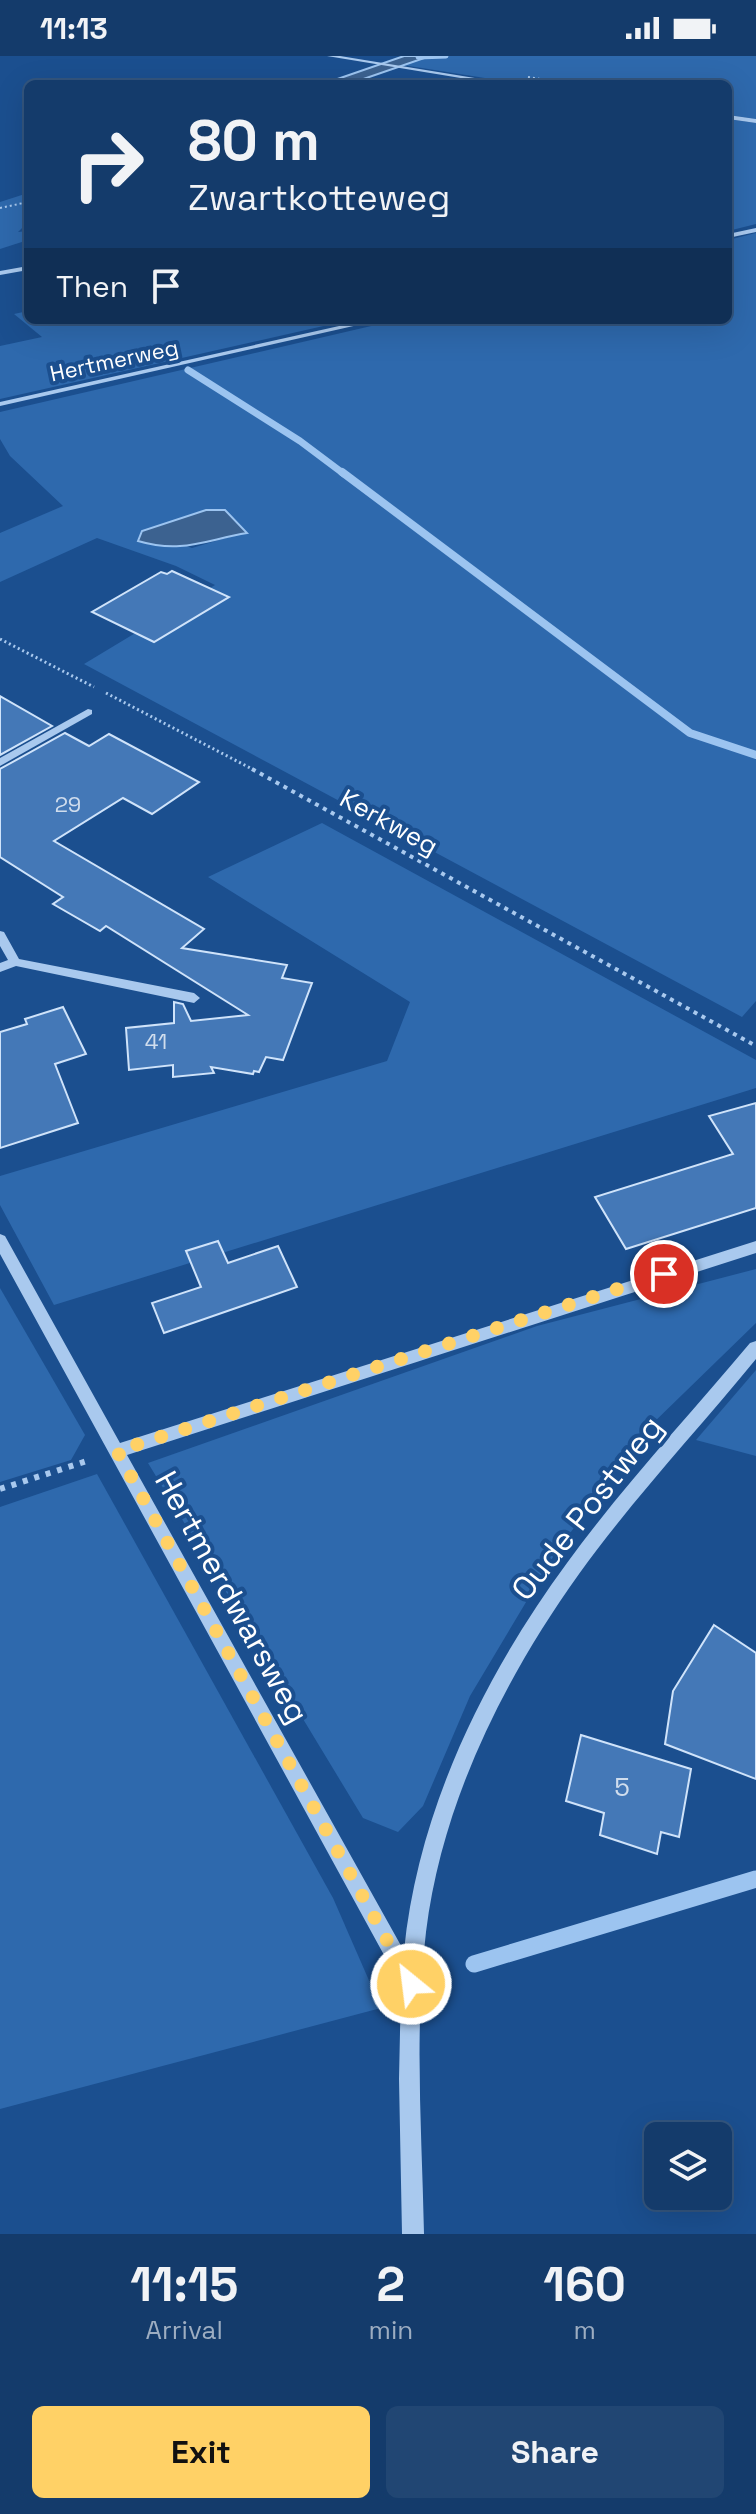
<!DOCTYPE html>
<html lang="en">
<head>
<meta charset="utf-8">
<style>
  body { margin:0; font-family:"Space Grotesk",sans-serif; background:#214673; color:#f1f3f6; height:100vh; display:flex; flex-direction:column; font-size:30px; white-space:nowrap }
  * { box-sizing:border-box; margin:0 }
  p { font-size:26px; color:#9dadc1 }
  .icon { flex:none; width:44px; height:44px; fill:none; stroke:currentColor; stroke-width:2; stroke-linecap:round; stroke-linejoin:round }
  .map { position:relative; height:2178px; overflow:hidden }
  .details { display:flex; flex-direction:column; background:#143b6b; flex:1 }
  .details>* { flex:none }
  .guide { position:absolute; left:24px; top:24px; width:708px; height:244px; border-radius:12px; box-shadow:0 8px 32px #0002,0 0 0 2px #33557e; background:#143b6b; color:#f1f3f6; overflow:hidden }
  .controls { position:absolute; left:644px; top:2066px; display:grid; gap:16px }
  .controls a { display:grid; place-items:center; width:88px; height:88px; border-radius:12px; background:#143b6b; box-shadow:0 8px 32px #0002,0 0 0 2px #33557e; font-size:40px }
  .pin { position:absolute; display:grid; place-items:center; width:68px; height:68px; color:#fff; margin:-34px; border:4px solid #fff; border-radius:50%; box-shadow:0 2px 8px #0007 }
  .me { position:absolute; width:88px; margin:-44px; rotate:331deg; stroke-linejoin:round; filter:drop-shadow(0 0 6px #0008) }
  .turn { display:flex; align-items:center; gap:28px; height:168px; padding:0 32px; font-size:36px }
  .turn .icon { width:104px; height:104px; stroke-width:2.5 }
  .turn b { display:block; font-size:56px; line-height:68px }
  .then { display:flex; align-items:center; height:76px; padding:0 32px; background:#0003; gap:16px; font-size:30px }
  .eta { display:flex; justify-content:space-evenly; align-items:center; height:136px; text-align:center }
  .eta b { font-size:48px; font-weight:700; line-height:56px }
  .primary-button { display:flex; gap:16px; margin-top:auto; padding:16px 32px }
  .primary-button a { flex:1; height:92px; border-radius:12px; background:#ffd166; color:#111; font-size:32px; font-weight:700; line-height:92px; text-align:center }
  .primary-button a+a { background:#214673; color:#f1f3f6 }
  .status { display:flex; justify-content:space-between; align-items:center; height:56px; padding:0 40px; background:#143b6b; direction:ltr }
  .status svg { height:22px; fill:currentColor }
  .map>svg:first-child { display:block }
  .green { fill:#2e69ad; fill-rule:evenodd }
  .water { fill:#3c6290; stroke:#9cc4f0; stroke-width:2 }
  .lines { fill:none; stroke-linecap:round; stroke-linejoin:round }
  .stream-far3 { stroke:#9cc4f0; stroke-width:5 }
  .stream-far2 { stroke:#9cc4f0; stroke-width:7 }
  .stream-far1 { stroke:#9cc4f0; stroke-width:8 }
  .stream { stroke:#9cc4f0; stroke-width:17 }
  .building { fill:#4478b7; stroke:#cfe3fa; stroke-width:2 }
  .path-far3 { stroke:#a9c9ee; stroke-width:2; stroke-dasharray:2 3; stroke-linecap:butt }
  .path-far2 { stroke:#a9c9ee; stroke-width:3; stroke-dasharray:2 3; stroke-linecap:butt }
  .path-far1 { stroke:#a9c9ee; stroke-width:4; stroke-dasharray:4 5; stroke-linecap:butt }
  .path { stroke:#a9c9ee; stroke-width:6; stroke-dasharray:5 7; stroke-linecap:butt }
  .minor { fill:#a9c9ee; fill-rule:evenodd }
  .route { stroke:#ffd166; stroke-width:14; stroke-dasharray:0 25.2 }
  .labels { text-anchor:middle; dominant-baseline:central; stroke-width:8; stroke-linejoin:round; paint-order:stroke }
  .far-street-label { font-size:22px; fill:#fff; stroke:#1b4f8f }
  .number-label { font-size:22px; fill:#d0dded }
  .street-label { font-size:26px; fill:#fff; stroke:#1b4f8f }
  .near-number-label { font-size:26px; fill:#d0dded }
  .near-street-label { font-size:32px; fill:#fff; stroke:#1b4f8f }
</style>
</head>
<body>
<div class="status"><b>11:13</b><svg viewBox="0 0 49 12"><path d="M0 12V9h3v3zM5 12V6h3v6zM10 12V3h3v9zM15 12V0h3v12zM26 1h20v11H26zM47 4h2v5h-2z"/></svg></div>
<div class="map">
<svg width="756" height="2178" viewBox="0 0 756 2178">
  <rect width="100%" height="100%" fill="#1b4f8f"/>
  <g class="green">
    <path d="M430,0H756V63L728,59V28H523L403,9Z"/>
    <path d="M728,63L756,67V168L728,175Z"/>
    <path d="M28,137V166L18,176L28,175V184L0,193V146Z"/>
    <path d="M756,177V945L742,961L84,608L215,529L176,510L97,482L0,526V477L63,450L10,400L0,383V356L397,264H728V184ZM206,454H224L246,476L192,492L142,475Z"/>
    <path d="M28,255V264H350L0,343V290L42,281L14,258Z"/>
    <path d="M322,767L756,1004V1032L54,1249L0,1149V1120L387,1005L410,946L208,821Z"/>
    <path d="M756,1213V1267L649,1371L556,1496L470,1640L423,1750L398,1776L363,1762L148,1407L537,1270Z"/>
    <path d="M0,1232L85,1379L71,1404L0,1426Z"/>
    <path d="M756,1314V1400L696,1384Z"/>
    <path d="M97,1418L333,1842L381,1952L0,2053V1451Z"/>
  </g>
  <g class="water">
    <path d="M404,0H430L349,28H323Z"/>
    <path d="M206,454H225L247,477C205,484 182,498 138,485L142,475Z"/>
  </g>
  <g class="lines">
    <path class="stream-far3" d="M418,1L446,0"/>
    <path class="stream-far2" d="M188,314L300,385L344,418"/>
    <path class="stream-far1" d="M342,416L690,677L756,699"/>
    <path class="stream" d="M474,1908L756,1823"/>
  </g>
  <g class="building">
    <path d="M172,515L229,541L154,586L92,556L161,516L167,518Z"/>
    <path d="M0,640L52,670L0,699Z"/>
    <path d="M65,677L89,690L109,678L199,726L152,758L123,742L54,785L204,873L182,892L287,909L282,922L312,927L283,1004L266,1001L259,1016L254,1015L253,1018L211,1011L214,1017L173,1021V1009L129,1014L126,972L174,967V946L183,948L191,965L248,959L106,870L100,875L53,848L63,841L0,801V713Z"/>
    <path d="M63,951L86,998L55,1008L78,1067L0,1092V976L27,968L25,963Z"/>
    <path d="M756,1047V1152L626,1193L595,1141L733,1098L709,1060Z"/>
    <path d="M218,1185L228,1207L278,1190L297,1231L164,1277L152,1247L201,1231L186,1195Z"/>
    <path d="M714,1569L756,1597V1723L665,1688L673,1635Z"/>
    <path d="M581,1679L691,1713L679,1781L661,1776L657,1798L600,1779L604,1757L566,1745Z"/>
  </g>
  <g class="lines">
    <g class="path-far3">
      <path d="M528,21L571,28"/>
      <path d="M0,152L28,146"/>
    </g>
    <g class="path-far2">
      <path d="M0,583L94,631"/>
      <path d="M106,637L256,715"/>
    </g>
    <path class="path-far1" d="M252,713L756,990"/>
    <path class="path" d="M0,1433L90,1404"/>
    <g class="minor">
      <path d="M327,0H340L511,28H497Z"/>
      <path d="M728,59L756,63V67L728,63Z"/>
      <path d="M756,172V176L728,182V178Z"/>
      <path d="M28,210V214L0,219V215Z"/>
      <path d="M366,264H380L0,350V346Z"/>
      <path d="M88,653L92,654V658L0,710V702Z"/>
      <path d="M0,875L4,876L19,903L194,937L200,942L194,947L16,910L0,916V907L8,904L0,890Z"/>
      <path d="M0,1178L5,1180L120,1387L756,1185V1197L127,1399L404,1895C418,1754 484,1620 567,1507C623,1430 689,1360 750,1287L756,1285V1303C697,1375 633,1443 579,1518C504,1623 442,1746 426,1876C414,1976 422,2077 424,2178H402L399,2023L401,1930L0,1198Z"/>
    </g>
  </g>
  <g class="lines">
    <path class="route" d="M411,1928L117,1395L664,1218"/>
  </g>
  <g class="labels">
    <g class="far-street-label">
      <text transform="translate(114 304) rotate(-12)">Hertmerweg</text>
    </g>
    <g class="number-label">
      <text x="68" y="748">29</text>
      <text x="156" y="985">41</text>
    </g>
    <g class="street-label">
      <text transform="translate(389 766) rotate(29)">Kerkweg</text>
    </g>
    <g class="near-number-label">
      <text x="622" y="1731">5</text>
    </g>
    <g class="near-street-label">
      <text transform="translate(587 1452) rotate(-52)">Oude Postweg</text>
      <text transform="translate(232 1541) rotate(61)">Hertmerdwarsweg</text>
    </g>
  </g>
</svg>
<div class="controls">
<a><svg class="icon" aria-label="layers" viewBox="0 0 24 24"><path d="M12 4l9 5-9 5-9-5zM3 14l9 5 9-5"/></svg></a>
</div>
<div class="pin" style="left:664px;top:1218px;background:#d93025"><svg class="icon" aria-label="arrive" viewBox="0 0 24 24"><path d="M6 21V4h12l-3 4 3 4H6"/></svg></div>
<svg class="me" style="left:411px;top:1928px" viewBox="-20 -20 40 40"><circle r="17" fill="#ffd166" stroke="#fff" stroke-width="3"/><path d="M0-11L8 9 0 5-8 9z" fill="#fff"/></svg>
<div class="guide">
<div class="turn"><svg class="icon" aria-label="right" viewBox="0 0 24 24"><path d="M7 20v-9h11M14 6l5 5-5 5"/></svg><div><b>80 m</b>Zwartkotteweg</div></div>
<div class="then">Then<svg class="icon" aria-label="arrive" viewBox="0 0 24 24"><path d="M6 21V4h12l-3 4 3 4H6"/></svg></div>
</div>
</div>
<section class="details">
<div class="eta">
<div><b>11:15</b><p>Arrival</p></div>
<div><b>2</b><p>min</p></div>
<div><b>160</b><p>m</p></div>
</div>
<div class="primary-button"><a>Exit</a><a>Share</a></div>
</section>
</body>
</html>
